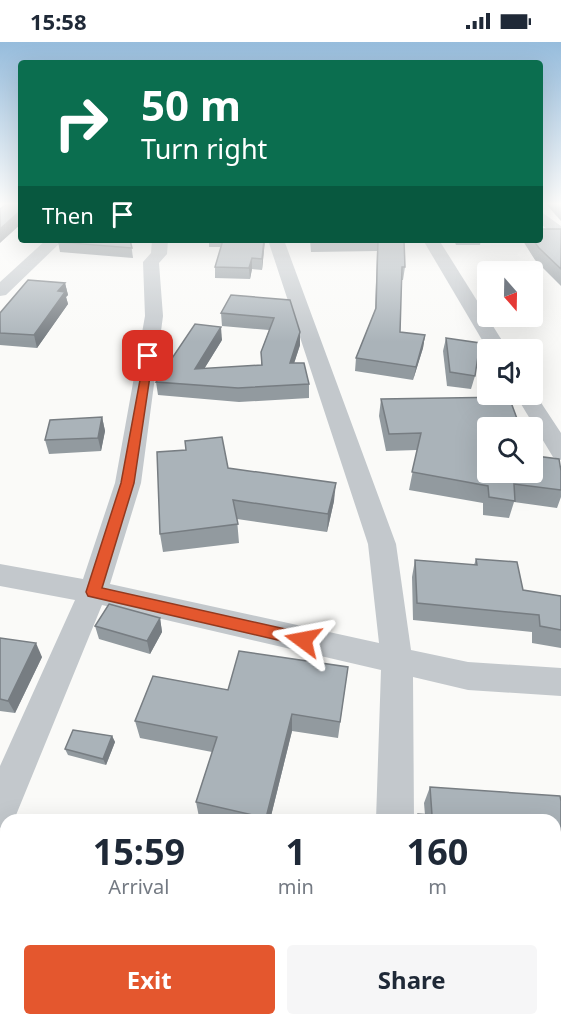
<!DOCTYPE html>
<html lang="en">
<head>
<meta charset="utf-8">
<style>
  body { margin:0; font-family:"Noto Sans",sans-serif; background:#f6f6f7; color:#1f2937; height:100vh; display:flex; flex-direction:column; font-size:22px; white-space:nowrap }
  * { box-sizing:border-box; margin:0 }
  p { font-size:20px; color:#747a83 }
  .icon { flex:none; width:33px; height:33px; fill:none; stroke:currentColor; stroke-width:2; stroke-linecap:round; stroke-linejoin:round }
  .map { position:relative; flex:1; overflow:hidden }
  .side { position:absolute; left:0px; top:772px; width:561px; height:212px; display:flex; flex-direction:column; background:#fff; border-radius:18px 18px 0 0; box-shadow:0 6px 24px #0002 }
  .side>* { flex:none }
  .hud { position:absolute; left:18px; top:18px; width:525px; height:183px; border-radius:6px; box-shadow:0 6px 24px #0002; background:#0b6e4f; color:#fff; overflow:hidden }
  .needle { width:39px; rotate:160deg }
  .fabs { position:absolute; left:477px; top:219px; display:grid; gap:12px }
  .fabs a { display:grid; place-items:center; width:66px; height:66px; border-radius:6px; background:#fff; box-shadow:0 6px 24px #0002; font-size:30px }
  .pin { position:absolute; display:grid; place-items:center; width:51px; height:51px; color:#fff; margin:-26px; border-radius:12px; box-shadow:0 3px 9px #0006 }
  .me { position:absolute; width:66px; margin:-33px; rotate:283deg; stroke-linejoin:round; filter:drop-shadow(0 0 4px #0008) }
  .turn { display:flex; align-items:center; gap:21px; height:126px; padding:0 24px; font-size:27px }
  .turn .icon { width:78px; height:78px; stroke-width:2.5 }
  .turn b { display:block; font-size:42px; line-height:51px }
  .then { display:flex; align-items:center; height:57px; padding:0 24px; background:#0003; gap:12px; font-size:22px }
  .eta { display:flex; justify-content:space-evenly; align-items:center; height:102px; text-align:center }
  .eta b { font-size:36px; font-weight:700; line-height:42px }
  .cta { display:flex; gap:12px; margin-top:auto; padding:12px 24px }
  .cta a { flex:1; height:69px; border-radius:6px; background:#e4572e; color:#fff; font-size:24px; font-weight:700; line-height:69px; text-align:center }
  .cta a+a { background:#f6f6f7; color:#1f2937 }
  .status { display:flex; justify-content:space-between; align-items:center; height:42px; padding:0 30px; background:#fff; direction:ltr }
  .status svg { height:16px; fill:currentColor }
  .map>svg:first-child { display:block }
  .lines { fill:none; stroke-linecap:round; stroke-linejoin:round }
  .minor { fill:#c3c8cc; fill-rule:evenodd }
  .wall { fill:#929a9f }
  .shaded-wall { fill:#777d82 }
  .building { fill:#aab3b9; stroke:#777d82; stroke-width:1.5 }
  .route { fill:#e4572e; stroke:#94391e; stroke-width:1.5 }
</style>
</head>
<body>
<div class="status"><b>15:58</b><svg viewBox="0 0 49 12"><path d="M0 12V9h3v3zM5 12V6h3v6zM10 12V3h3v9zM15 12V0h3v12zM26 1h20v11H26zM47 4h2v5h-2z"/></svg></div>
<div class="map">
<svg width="561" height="983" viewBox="0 0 561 983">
  <rect width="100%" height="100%" fill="#fafaf8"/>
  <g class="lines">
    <g class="minor">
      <path d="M540,169L561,184V197L556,195L540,181Z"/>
      <path d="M46,198H63L6,253L0,254V240Z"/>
      <path d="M152,198H168L167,212L159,221L163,274L141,441L110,542L379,601L368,502L268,198H284L396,502L411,608L468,620L561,626V654L468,648L413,635L414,778H376L381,628L102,563L14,778H6V783L0,786V724L75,558L0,544V522L83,537L115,441L145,274L143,220L151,211Z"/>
      <path d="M423,198H439L508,308H488Z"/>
      <path d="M532,347L561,391V418L553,415L515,352H532Z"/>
      <rect x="369" y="978" width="46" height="5"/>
    </g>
  </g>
  <g class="wall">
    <path d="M546,162H561V179Z"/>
    <path d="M561,187V244L535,218L523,199L524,198H533Z"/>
    <path d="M209,198H265L262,228L252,227L250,237L215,236V225L221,205H209Z"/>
    <path d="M310,198H404L405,225L403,238H401L400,290L425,293L423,306L413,338L355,329L356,316L375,269L377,209L311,210Z"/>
    <path d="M454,198H481L480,203H456Z"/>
    <path d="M58,200L131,201L133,216L60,210Z"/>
    <path d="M65,241L68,253L66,255L68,262L37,306L0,303V271Z"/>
    <path d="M231,253L300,290V303L294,321L309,342V356L239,360L158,353L156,340L222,298L204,327L261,323V310L269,288L222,284L221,271Z"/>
    <path d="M446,296L475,334L471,347L447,344L443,309Z"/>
    <path d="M381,357L519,382L536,414L561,429V455L557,466L514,460L509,476L483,473V461L409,448L417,408L386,409L379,374Z"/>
    <path d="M102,375L105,389L101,409L49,412L45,398Z"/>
    <path d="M228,426L334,459L327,490L237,477L239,501L163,510L160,492Z"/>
    <path d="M476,517L523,548L561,554V606L532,601V590L413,578L412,535L415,518L474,523Z"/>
    <path d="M160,576L162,590L150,612L99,597L95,584Z"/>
    <path d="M0,596L42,615L15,671L0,669Z"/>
    <path d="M348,625L338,696L292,689L270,778H214L199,775L196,760L212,710L140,696L135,679L228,648Z"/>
    <path d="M112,694L115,700L106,723L68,713L65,707Z"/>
    <path d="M430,745L561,759V850H555V778H415L418,772L425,773L424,761Z"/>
    <path d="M6,807V857L0,856V820Z"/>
  </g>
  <g class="shaded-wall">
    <path d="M21,168V182L0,201V187Z"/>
    <path d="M264,198H265L262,228V217Z"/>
    <path d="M252,216V227L250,237L249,226Z"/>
    <path d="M65,241L68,253L66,255L68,262L37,306L34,293L58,249Z"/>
    <path d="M221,285L222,298L196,340L195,327Z"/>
    <path d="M300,290V303L290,334V321Z"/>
    <path d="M425,293L423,306L413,338L416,325Z"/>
    <path d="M102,375L105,389L101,409L98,396Z"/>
    <path d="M336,441L334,459L327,490L328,472Z"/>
    <path d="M160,576L162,590L150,612L147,599Z"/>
    <path d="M36,601L42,615L15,671L8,659Z"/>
    <path d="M292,672V689L270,778H266Z"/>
    <path d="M112,694L115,700L106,723L103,717Z"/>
  </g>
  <g class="building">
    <path d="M7,162H21V168L0,187V167Z"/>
    <path d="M540,187H561V227L539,206L533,198H540Z"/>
    <path d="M60,198H130L132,206L58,200Z"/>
    <path d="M223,198H264L262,217L252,216L249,226L215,225Z"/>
    <path d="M378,198H404L405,225H402L400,290L425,293L416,325L356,316L376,266Z"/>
    <path d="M28,238L65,241L58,249L65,250L34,293L0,291V271Z"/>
    <path d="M231,253L290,258L300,290L290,321H304L309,342L238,346L156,340L195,282L221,285L195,327L262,323L261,310L274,276L221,271Z"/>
    <path d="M446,296L480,301L475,334L450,330Z"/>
    <path d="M509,355L519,382H528L529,386H488V430H532V401L536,414L559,417L561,429V448L514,442L515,459L489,455L488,444L412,430L421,391L389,392L381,357Z"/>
    <path d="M102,375L98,396L45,398L50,378Z"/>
    <path d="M222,395L228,426L336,441L328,472L233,458L238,482L160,492L157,410L186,408L185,399Z"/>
    <path d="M476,517L517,520L523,548L561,554V588L540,584L539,573L417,561L415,518L477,523Z"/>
    <path d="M109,562L160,576L147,599L95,584Z"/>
    <path d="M0,596L36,601L8,659L0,657Z"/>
    <path d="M239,609L348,625L340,680L292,672L266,776L196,760L217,695L135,679L153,634L228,648Z"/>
    <path d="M73,688L112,694L103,717L65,707Z"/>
    <path d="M430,745L560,754L561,759V837L555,836V778H418V772L432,773Z"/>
    <path d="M6,807V849L0,848V820Z"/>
  </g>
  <linearGradient id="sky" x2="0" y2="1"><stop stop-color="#96bcdc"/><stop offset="0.54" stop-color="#fdfdfc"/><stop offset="1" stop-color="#fdfdfc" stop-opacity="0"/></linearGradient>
  <rect width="561" height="300" fill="url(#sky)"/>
  <path class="route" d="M145,311L153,314L134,441L102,546L303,591L311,598L309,602L303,604L88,554L86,550L121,441Z"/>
</svg>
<div class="fabs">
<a><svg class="needle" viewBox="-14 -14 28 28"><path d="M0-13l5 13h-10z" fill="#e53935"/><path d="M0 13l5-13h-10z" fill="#747a83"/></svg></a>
<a><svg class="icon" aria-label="sound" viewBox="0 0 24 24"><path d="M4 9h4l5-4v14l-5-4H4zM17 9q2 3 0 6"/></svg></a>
<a><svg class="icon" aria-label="search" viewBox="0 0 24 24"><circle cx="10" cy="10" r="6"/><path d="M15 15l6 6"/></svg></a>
</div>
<div class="pin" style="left:148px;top:314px;background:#d93025"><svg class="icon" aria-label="arrive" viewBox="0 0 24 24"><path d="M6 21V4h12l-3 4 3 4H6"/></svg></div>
<svg class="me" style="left:303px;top:598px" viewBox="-20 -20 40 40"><path d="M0-17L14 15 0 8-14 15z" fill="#e4572e" stroke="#fff" stroke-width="4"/></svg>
<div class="hud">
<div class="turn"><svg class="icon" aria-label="right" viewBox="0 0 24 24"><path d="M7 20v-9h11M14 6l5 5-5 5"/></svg><div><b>50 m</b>Turn right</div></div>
<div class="then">Then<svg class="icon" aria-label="arrive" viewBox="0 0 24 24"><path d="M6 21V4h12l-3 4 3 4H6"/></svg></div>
</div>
<section class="side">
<div class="eta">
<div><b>15:59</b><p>Arrival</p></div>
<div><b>1</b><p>min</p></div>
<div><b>160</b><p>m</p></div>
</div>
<div class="cta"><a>Exit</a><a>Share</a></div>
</section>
</div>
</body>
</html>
